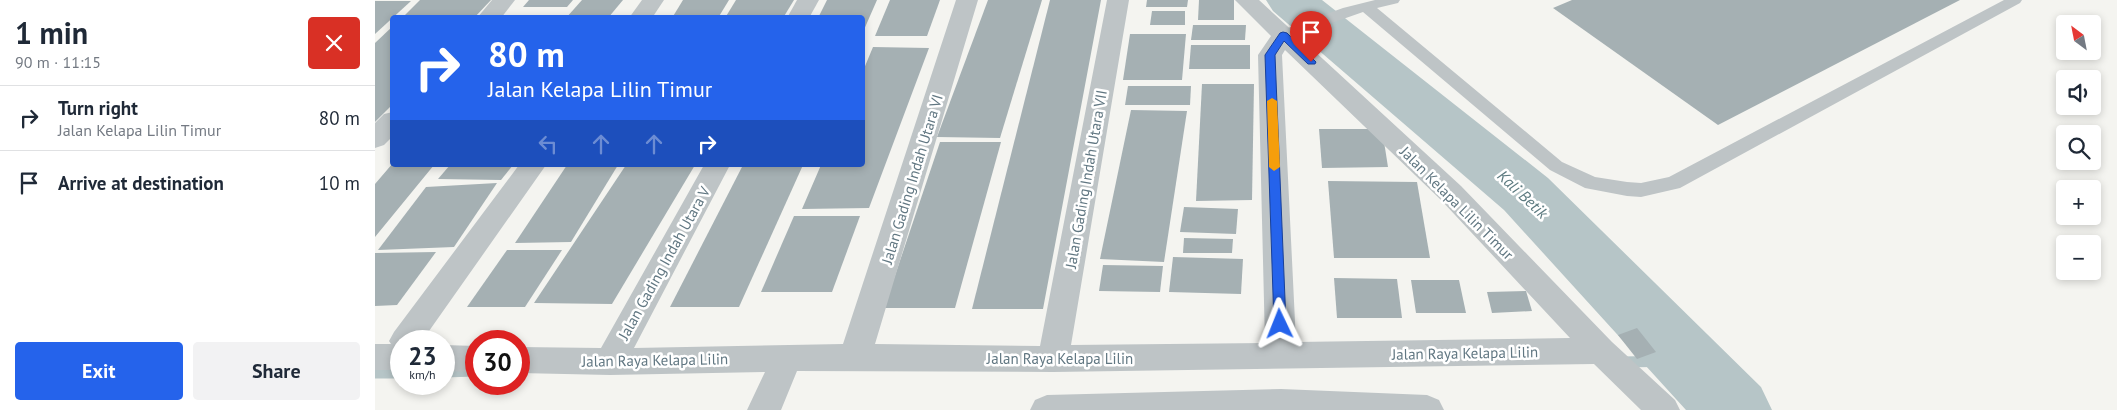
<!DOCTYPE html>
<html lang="en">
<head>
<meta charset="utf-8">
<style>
  body { margin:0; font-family:"PT Sans",sans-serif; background:#f2f2f3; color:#1f2937; height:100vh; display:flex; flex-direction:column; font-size:19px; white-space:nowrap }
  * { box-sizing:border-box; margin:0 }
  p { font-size:16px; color:#747a83 }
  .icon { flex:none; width:28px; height:28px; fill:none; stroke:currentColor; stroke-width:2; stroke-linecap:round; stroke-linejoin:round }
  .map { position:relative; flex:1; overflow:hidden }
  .side { display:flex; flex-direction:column; background:#fff; width:375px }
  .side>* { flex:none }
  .top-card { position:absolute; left:15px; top:15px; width:475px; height:152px; border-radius:5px; box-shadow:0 2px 8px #0003; background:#2563eb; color:#fff; overflow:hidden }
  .needle { width:32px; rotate:328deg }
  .controls { position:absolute; left:1681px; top:15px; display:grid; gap:10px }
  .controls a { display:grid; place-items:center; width:45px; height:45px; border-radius:5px; background:#fff; box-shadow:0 2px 8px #0003; font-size:25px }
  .speed { position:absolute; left:15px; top:330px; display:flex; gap:10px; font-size:25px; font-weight:700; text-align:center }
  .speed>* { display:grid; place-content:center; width:65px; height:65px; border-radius:50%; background:#fff; box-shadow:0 2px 8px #0003; line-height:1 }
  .speed small { font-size:12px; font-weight:400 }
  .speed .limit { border:8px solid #d22; background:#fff; color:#111 }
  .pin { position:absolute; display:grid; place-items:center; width:42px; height:42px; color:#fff; margin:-51px -21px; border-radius:50% 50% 50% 0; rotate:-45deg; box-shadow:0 0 5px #0007 }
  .pin .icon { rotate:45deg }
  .me { position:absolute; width:55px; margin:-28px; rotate:358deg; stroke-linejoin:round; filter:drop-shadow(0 0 4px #0008) }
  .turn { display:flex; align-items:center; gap:18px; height:105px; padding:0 15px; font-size:22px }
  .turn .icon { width:65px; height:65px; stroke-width:2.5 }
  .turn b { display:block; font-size:35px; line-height:42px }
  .lanes { display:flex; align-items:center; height:48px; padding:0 15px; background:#0003; justify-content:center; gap:25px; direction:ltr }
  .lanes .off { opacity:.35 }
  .round { display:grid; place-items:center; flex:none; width:52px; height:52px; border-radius:5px; background:#f2f2f3 }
  .overview { display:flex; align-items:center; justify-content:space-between; height:85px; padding:0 15px }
  h1 { font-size:30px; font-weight:800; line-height:38px }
  .primary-button { display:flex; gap:10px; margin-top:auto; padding:10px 15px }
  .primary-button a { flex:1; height:58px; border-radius:5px; background:#2563eb; color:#fff; font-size:20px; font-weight:800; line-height:58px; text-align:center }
  .primary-button a+a { background:#f2f2f3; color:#1f2937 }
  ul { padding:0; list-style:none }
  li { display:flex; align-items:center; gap:15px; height:65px; padding:0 15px; border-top:1px solid #e0e1e3 }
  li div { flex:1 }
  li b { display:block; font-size:19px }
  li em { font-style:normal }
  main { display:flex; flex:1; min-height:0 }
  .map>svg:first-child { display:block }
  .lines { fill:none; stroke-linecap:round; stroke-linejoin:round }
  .stream { stroke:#b6c5c7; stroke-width:11 }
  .river { fill:#b6c5c7; fill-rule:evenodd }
  .building { fill:#a5b0b3 }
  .service { fill:#bec4c6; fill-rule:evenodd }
  .minor { fill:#bec4c6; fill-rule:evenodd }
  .route { fill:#2563eb; stroke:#184099 }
  .slow { fill:#f59e0b }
  .labels { text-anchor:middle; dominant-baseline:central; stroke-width:5; stroke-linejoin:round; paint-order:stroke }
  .street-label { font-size:15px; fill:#617782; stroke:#fff }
  .water-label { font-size:16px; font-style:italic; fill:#5d7b80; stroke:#fff }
</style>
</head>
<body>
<main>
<section class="side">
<div class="overview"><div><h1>1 min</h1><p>90 m · 11:15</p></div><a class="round" style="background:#d93025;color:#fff"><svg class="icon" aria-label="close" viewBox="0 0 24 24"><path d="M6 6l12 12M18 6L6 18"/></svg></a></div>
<ul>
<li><svg class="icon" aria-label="right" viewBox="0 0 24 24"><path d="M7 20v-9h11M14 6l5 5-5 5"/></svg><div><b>Turn right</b><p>Jalan Kelapa Lilin Timur</p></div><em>80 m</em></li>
<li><svg class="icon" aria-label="arrive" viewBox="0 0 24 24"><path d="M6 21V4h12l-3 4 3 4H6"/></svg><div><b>Arrive at destination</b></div><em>10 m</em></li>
</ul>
<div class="primary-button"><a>Exit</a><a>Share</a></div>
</section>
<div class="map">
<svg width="1742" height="410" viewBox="0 0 1742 410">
  <rect width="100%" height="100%" fill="#f4f4f0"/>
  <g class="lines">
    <g class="stream">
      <path d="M1245,362L1312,361"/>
      <path d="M69,372L101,371"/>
      <path d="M0,373H26"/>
    </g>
    <path class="river" d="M891,0H947L1173,178L1386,387L1397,410H1311L1129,210L898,11Z"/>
  </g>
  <g class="building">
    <path d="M45,0H116L99,18H27Z"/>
    <path d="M154,0H198L192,7H148Z"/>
    <path d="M207,0H248L233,18H191Z"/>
    <path d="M308,0H354L343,18H297Z"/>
    <path d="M361,0H419L408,18H350Z"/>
    <path d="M452,0H502L488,32V18H443Z"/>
    <path d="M515,0H565L552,36H500Z"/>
    <path d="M613,0H667L625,138L562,137Z"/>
    <path d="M675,0H726L668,309H597Z"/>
    <path d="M772,0H813L812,7H771Z"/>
    <path d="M824,0H859V20H823Z"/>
    <path d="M1197,0H1585L1343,125L1178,8Z"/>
    <path d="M0,1H36L0,34Z"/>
    <path d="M777,11H810V25H775Z"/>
    <path d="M818,25H871L870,40H816Z"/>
    <path d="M18,26V104L0,122V43Z"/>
    <path d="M755,34H811L807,80H748Z"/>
    <path d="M816,45H875V69H814Z"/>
    <path d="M498,47L554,48L494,208L427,209L446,165H488V71Z"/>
    <path d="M827,84H879L877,200L821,201Z"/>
    <path d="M753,86H816L815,105H750Z"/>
    <path d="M756,110L812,111L789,262L725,259Z"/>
    <path d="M944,129H1007L1013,167L947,168Z"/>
    <path d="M565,142H626L580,308H509Z"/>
    <path d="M18,163V165H59L0,237V184Z"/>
    <path d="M75,165H138L126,180L63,179Z"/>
    <path d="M192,165H243L196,242L140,243Z"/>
    <path d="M251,165H320L237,304L159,303Z"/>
    <path d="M368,165H428L364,307H295Z"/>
    <path d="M953,181L1042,182L1055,258H959Z"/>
    <path d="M122,183L79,247L3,250L51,187Z"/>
    <path d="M809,207L863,209L861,234L805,232Z"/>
    <path d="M419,216H485L457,292H386Z"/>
    <path d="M809,238L858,239L857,253H808Z"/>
    <path d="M132,250H187L150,307H92Z"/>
    <path d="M61,252L22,305L0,306V253Z"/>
    <path d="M798,257L868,259L866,294L794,292Z"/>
    <path d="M728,265L788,266L785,292L724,291Z"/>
    <path d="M959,278L1022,279L1027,318H962Z"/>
    <path d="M1036,280H1084L1091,313H1041Z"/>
    <path d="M1151,291L1157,311L1117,313L1112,292Z"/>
    <path d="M1262,328L1281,352L1262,359L1243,335Z"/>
  </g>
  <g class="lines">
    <path class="service" d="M1000,0H1025L1023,3L1002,8L1187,162L1220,177L1252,182L1266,183L1294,177L1629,0H1647L1645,3L1305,188L1266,197L1252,196L1210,188L1175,170L988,12L914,38H902L900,35L902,32L968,8Z"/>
    <g class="minor">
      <path d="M117,0H140L126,18H102Z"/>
      <path d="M267,0H289L277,18H254Z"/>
      <path d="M422,0H444L434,18H412Z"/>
      <path d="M581,0H603L500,344L665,346L732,0H754L696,345L890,343L883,55L896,36L860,0H884L1086,186L1237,342L1300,400L1305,410H1266L1219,364L678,372L422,371L406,410H372L390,372L235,375L144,373V347L226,348L329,165H355L259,348L468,344ZM910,50L1066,200L1195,338L921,342L907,55Z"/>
      <path d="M18,112V136L9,145L0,148V123L9,114Z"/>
      <path d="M144,165H171L47,341H26V370H0V344H16L14,341L19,332Z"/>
      <path d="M69,345L101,346V372L69,371Z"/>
      <path d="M906,389L1052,395L1064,400L1069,410H655L660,400L672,395Z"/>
    </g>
  </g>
  <path class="route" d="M908,32L912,33L941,62L940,64H933L909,41L900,55L911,324L910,327L905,329L901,327L899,324L890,55L905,33Z"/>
  <path class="slow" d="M897,98L902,101L905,167L899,171L894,167L892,101Z"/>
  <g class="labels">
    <g class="street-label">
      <text transform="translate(537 179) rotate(-73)">Jalan Gading Indah Utara VI</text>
      <text transform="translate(711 179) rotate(-80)">Jalan Gading Indah Utara VII</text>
      <text transform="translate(1082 203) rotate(45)">Jalan Kelapa Lilin Timur</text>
      <text transform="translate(289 263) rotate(-61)">Jalan Gading Indah Utara V</text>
      <text transform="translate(1090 353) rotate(-1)">Jalan Raya Kelapa Lilin</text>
      <text x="685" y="358">Jalan Raya Kelapa Lilin</text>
      <text transform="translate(280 360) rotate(-1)">Jalan Raya Kelapa Lilin</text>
    </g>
    <g class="water-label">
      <text transform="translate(1148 194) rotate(43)">Kali Betik</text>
    </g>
  </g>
</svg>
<div class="controls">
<a><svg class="needle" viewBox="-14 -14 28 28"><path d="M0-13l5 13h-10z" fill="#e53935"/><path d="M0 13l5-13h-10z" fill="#747a83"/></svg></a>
<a><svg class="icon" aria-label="sound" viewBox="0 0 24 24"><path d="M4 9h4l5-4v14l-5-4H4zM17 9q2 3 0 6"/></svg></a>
<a><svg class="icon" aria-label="search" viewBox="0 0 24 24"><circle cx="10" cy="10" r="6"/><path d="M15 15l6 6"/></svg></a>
<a>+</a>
<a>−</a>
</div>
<div class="speed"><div>23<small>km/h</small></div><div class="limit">30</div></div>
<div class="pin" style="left:936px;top:62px;background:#d93025"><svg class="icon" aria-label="arrive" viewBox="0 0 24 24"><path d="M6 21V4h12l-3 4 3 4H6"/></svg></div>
<svg class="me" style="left:905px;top:324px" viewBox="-20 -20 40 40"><path d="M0-17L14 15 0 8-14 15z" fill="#2563eb" stroke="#fff" stroke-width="4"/></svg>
<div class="top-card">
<div class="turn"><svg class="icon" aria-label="right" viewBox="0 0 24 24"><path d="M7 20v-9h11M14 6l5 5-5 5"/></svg><div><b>80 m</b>Jalan Kelapa Lilin Timur</div></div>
<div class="lanes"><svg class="icon off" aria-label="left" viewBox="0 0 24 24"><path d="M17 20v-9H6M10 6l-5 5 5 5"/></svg><svg class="icon off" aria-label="ahead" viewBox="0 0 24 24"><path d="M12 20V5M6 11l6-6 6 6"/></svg><svg class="icon off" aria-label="ahead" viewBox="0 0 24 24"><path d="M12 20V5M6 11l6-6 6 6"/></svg><svg class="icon" aria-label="right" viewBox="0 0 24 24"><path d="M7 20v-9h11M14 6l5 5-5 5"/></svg></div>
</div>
</div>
</main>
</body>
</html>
